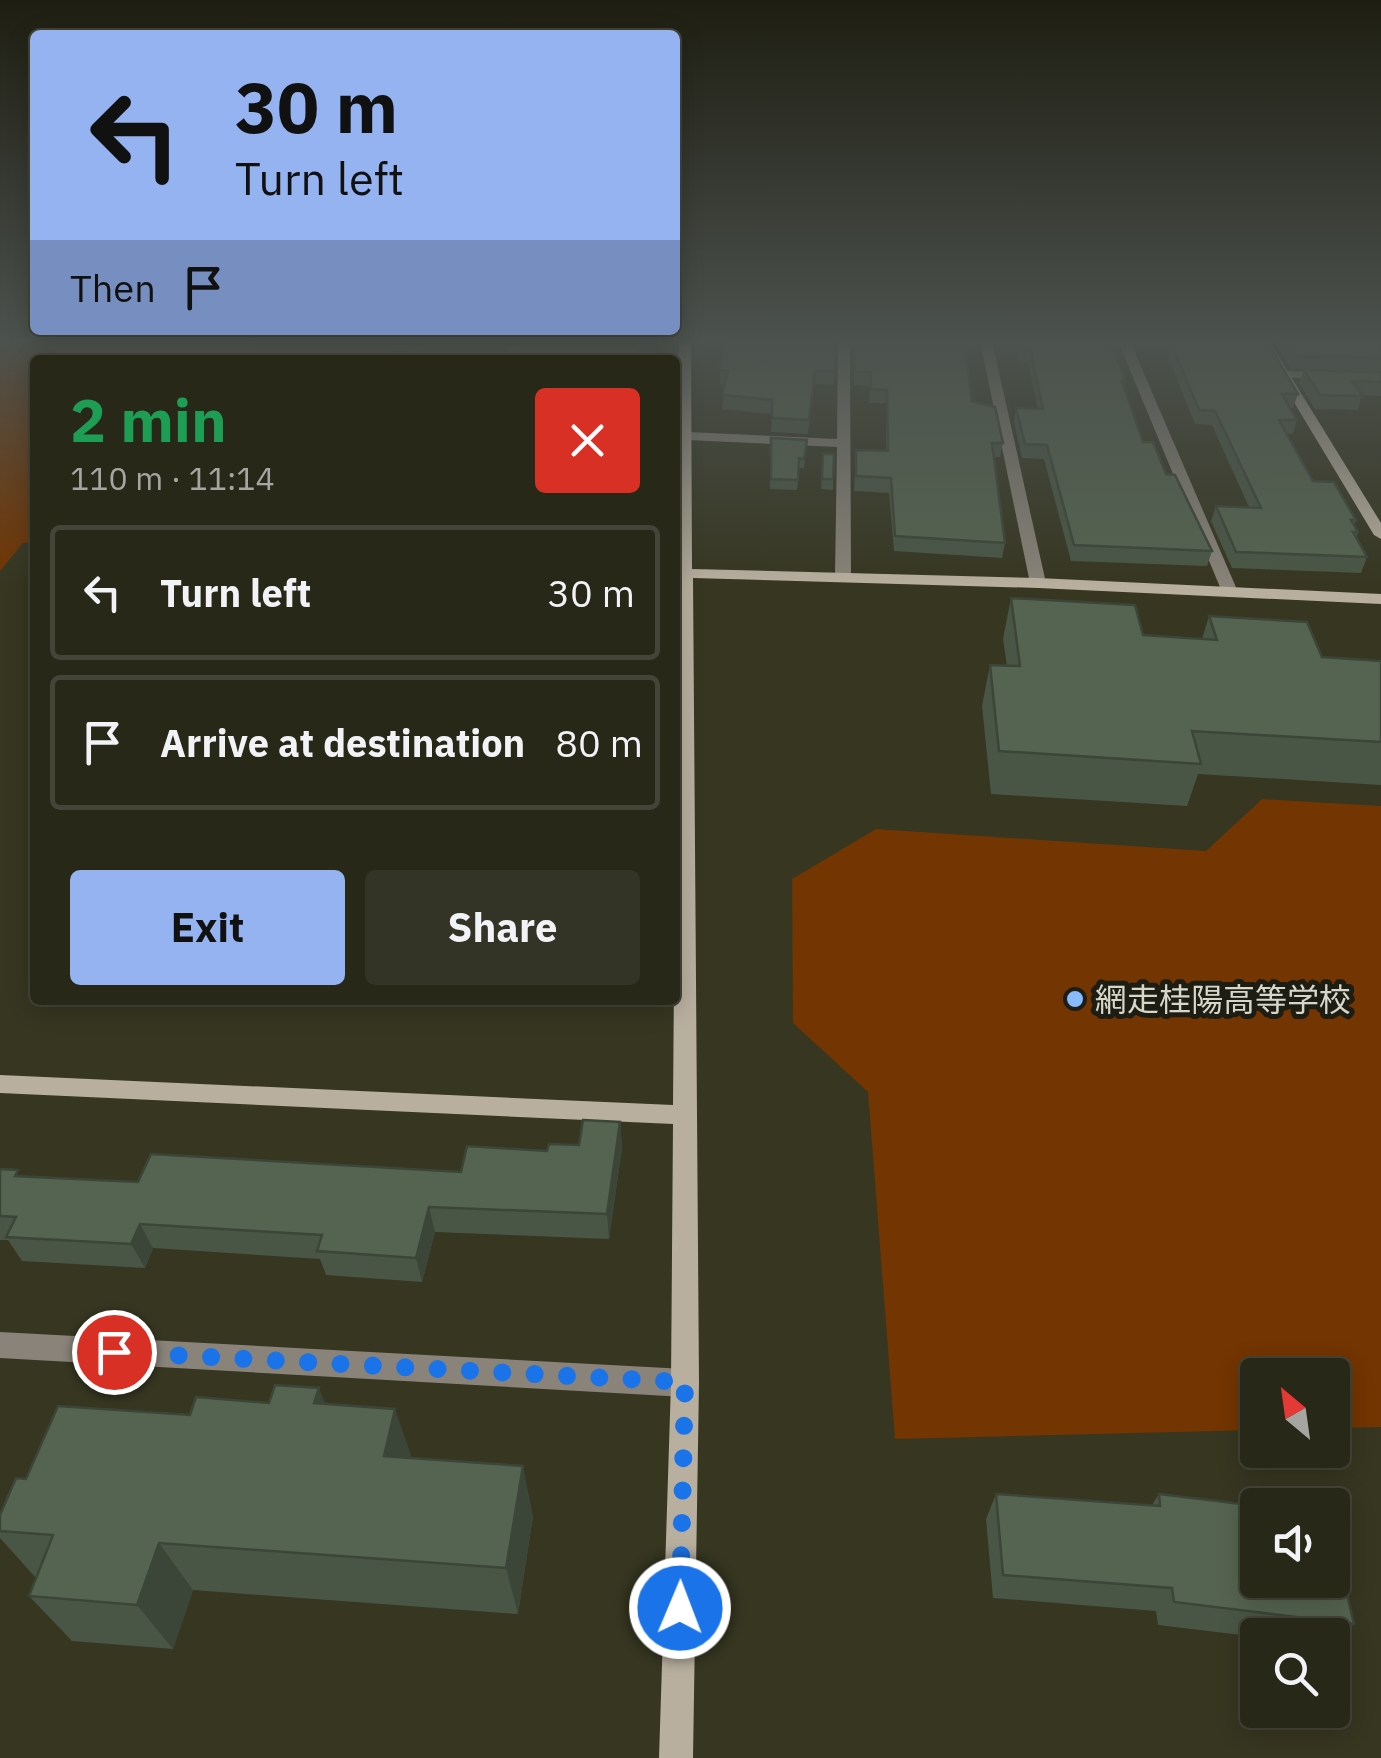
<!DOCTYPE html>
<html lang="en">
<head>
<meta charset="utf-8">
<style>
  body { margin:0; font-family:"IBM Plex Sans","Noto Sans JP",sans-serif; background:#343426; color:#f1f3f6; height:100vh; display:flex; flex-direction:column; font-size:38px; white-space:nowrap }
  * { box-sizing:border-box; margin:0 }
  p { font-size:32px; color:#a5a6a2 }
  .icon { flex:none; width:55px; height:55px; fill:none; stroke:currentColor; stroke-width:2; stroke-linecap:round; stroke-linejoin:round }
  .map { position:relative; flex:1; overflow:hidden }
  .drawer { position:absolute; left:30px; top:355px; width:650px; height:650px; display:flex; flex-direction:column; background:#282819; border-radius:10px; box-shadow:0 5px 25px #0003,0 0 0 2px #444438 }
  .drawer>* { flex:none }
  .hud { position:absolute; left:30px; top:30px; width:650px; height:305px; border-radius:10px; box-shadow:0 5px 25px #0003,0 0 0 2px #444438; background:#95b2f1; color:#111; overflow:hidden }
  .needle { width:65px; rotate:331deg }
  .tools { position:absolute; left:1240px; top:1358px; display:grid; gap:20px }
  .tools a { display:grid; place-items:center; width:110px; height:110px; border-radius:10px; background:#282819; box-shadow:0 5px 25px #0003,0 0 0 2px #444438; font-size:50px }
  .pin { position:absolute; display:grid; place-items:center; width:85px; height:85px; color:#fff; margin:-42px; border:5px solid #fff; border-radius:50%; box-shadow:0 2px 10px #0007 }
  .me { position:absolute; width:110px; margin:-55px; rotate:1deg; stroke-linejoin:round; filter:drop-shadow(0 0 8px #0008) }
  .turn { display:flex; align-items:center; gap:35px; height:210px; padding:0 40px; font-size:45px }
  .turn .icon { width:130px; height:130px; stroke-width:2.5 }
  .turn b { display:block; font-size:70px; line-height:85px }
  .then { display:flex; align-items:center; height:95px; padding:0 40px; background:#0003; gap:20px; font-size:38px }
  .round { display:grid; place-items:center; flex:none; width:105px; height:105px; border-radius:10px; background:#343426 }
  .head { display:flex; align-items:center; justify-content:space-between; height:170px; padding:0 40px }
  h1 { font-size:60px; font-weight:700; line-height:75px; color:#1e9e55 }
  .action { display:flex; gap:20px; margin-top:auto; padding:20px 40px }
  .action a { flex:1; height:115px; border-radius:10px; background:#95b2f1; color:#111; font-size:40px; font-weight:700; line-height:115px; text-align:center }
  .action a+a { background:#343426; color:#f1f3f6 }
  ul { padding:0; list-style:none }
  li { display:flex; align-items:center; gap:30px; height:135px; margin:0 20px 15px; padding:0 20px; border:5px solid #444438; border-radius:10px }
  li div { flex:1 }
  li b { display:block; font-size:38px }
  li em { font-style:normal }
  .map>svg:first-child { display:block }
  .green { fill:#733501 }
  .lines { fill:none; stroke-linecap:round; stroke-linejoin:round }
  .street { fill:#898379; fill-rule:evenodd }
  .secondary { fill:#b8af9f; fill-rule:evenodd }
  .wall { fill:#495645 }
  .shaded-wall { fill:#3c4638 }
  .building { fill:#556450; stroke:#3c4638; stroke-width:2.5 }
  .route { stroke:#1a73e8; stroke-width:18; stroke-dasharray:0 32.4 }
  .poi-dot { fill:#87bbfb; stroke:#1d1d13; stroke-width:4 }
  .labels { text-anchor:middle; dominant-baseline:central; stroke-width:10; stroke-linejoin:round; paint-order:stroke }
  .poi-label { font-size:32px; fill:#d6d6c9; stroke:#1d1d13; text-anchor:start }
</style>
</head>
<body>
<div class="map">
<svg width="1381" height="1758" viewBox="0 0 1381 1758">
  <rect width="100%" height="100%" fill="#363621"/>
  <g class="green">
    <path d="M0,341H576L549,346L385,352L366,360H35V542L23,543L0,571Z"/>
    <path d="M1262,799L1381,806V1427L1333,1428L1332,1375H1258L1257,1430L895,1439L868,1092L793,1023L792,879L876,829L1206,851Z"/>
  </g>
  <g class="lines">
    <g class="street">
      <path d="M838,341H850L851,576L843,581L835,576L837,447L687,440L681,436L687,432L837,439Z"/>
      <path d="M980,341H992L1046,583L1038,588L1030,583Z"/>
      <path d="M1118,341H1130L1238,592L1235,595L1230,597L1222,592Z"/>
      <path d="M1284,371L1381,374V382L1280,377V373Z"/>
      <path d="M0,1332L685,1369L695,1373L699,1383L695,1393L685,1397L0,1358Z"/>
    </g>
    <g class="secondary">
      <path d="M679,341H691L692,569L1038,578L1381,594V604L1038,588L693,578L699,1383L693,1758H659L671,1383L673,1124L0,1093V1075L673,1105Z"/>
      <path d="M1257,341H1269L1381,523V539L1374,535Z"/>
    </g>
  </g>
  <g class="wall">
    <path d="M853,341H980L978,351H965L972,401L1003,443L1000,457H994L1005,543L1002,558L894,551L889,493L854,491L856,450L886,451V403H869L870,386L854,385Z"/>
    <path d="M994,341H1119L1117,348H1114L1125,381L1124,387L1143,442L1166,474L1212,551L1207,566L1071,561L1044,459L1022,458L1014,422L1016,408L1038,409L1028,362H1018L1017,353L998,352Z"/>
    <path d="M1132,341H1267L1298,394L1293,408H1290L1297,420L1293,434H1287L1313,481L1356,520L1354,525L1358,532L1356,538L1367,557L1361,573L1232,568L1211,521L1216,506L1249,507L1212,425L1195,424L1165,350L1138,349Z"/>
    <path d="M1273,341H1381V371L1291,369Z"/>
    <path d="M720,370L835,371L834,385L814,384L808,434L771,432L772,414L722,409L725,384H720Z"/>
    <path d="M1304,370L1381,372V396L1362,395L1358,410L1315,409L1299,383Z"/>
    <path d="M771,438L807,440L804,468H799L797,490L770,489Z"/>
    <path d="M823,454H834L833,490L821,489Z"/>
    <path d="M1011,598L1143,635L1202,639L1209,616L1322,657L1381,661V785L1198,774L1187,806L991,794L982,706L990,665L1007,666L1003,639Z"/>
    <path d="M620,1122L622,1148L609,1239L435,1232L422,1282L326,1275L320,1259L153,1248L145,1268L22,1261L8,1240H0V1169L22,1176L138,1182L461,1172L547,1151L579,1145Z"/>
    <path d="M269,1403L325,1404L412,1458L533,1516L518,1614L193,1590L173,1649L72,1641L29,1596L36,1578L0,1538V1515L26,1479L190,1415Z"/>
    <path d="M996,1494L1152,1505L1159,1494L1354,1624L1332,1645V1635H1258V1637L1158,1625L1156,1611L993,1598L986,1519Z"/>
  </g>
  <g class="shaded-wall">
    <path d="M643,341H648L642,360H636Z"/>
    <path d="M620,1122L622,1148L609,1239L607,1214Z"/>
    <path d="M429,1207L435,1232L422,1282L416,1258Z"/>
    <path d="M140,1224L153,1248L145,1268L131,1244Z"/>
    <path d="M319,1388L340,1440L314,1403Z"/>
    <path d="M395,1409L413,1461L384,1456Z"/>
    <path d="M523,1466L533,1516L518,1614L506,1568Z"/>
    <path d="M159,1543L193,1590L173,1649L137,1605Z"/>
  </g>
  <g class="building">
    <path d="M598,341H643L636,360H503L513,342Z"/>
    <path d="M725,341H835V371H815L809,420L772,418V400L722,395L728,371L720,370Z"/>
    <path d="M854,341H964L972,401L995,407L1003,443H992L1005,543L895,536L891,478L856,476V450L888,451L887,390L871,389V372H855Z"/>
    <path d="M1019,341H1111L1125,381H1122L1143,442H1153L1166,474L1175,475L1212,551L1074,545L1047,445L1025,444L1016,408L1043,409L1030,349L1021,348Z"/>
    <path d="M1170,341H1267L1298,394H1282L1297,420H1279L1313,481L1334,482L1356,520H1351L1358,532H1353L1367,557L1236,552L1216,506L1261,508L1215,411L1199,410Z"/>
    <path d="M1286,341H1381V358L1295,356Z"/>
    <path d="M1304,370L1381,372V382L1352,381L1363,396L1320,395Z"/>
    <path d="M771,438L807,440L804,459L799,458L798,480L771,479Z"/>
    <path d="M823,454H834L833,479H822Z"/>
    <path d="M1011,598L1135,605L1143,635L1217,640L1209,616L1307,622L1322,657L1381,661V742L1192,731L1201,764L999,751L990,665L1020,666Z"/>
    <path d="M583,1120L620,1122L607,1214L429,1207L416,1258L317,1251L322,1235L140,1224L131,1244L6,1237L16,1217L0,1216V1169L18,1170L15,1176L138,1182L151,1154L461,1172L467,1146L547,1151L549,1144L579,1145Z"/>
    <path d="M275,1385L319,1388L314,1403L395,1409L384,1456L523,1466L506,1568L159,1543L137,1605L29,1596L53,1535L0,1531V1515L16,1478L26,1479L58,1406L190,1415L196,1397L269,1403Z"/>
    <path d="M996,1494L1160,1506L1159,1494L1258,1506V1580H1332V1531L1354,1624L1174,1602L1172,1588L1003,1575Z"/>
  </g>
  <linearGradient id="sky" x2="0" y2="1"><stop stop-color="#1e1e12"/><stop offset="0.58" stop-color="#4c524e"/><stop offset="1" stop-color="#4c524e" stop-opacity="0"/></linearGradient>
  <rect width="1381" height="587" fill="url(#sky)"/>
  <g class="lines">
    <path class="route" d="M114,1352L685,1382L680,1608"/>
  </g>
  <circle class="poi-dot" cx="1075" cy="999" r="10"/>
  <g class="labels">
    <g class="poi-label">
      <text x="1095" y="999">網走桂陽高等学校</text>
    </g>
  </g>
</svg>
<div class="tools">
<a><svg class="needle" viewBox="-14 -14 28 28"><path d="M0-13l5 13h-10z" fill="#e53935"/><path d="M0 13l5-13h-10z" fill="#a5a6a2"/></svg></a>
<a><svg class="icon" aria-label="sound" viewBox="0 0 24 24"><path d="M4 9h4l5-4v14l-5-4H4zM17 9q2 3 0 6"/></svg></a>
<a><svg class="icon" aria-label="search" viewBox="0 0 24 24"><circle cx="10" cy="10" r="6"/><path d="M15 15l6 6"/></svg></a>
</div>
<div class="pin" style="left:114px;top:1352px;background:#d93025"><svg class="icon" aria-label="arrive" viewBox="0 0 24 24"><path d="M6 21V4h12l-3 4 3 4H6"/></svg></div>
<svg class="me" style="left:680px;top:1608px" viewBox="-20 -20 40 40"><circle r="17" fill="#1a73e8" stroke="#fff" stroke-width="3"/><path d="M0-11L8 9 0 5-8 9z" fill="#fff"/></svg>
<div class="hud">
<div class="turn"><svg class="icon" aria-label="left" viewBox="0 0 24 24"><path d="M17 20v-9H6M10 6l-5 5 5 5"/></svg><div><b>30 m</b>Turn left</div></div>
<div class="then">Then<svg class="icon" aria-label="arrive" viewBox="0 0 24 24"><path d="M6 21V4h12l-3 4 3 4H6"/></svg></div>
</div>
<section class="drawer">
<div class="head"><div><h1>2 min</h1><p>110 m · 11:14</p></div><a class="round" style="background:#d93025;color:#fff"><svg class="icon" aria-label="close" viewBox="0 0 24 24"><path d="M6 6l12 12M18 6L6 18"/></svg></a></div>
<ul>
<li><svg class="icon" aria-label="left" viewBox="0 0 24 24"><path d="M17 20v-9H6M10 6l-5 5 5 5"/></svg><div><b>Turn left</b></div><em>30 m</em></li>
<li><svg class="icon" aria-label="arrive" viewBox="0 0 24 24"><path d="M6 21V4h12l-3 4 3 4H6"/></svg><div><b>Arrive at destination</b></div><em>80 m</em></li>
</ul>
<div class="action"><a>Exit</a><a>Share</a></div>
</section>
</div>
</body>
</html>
